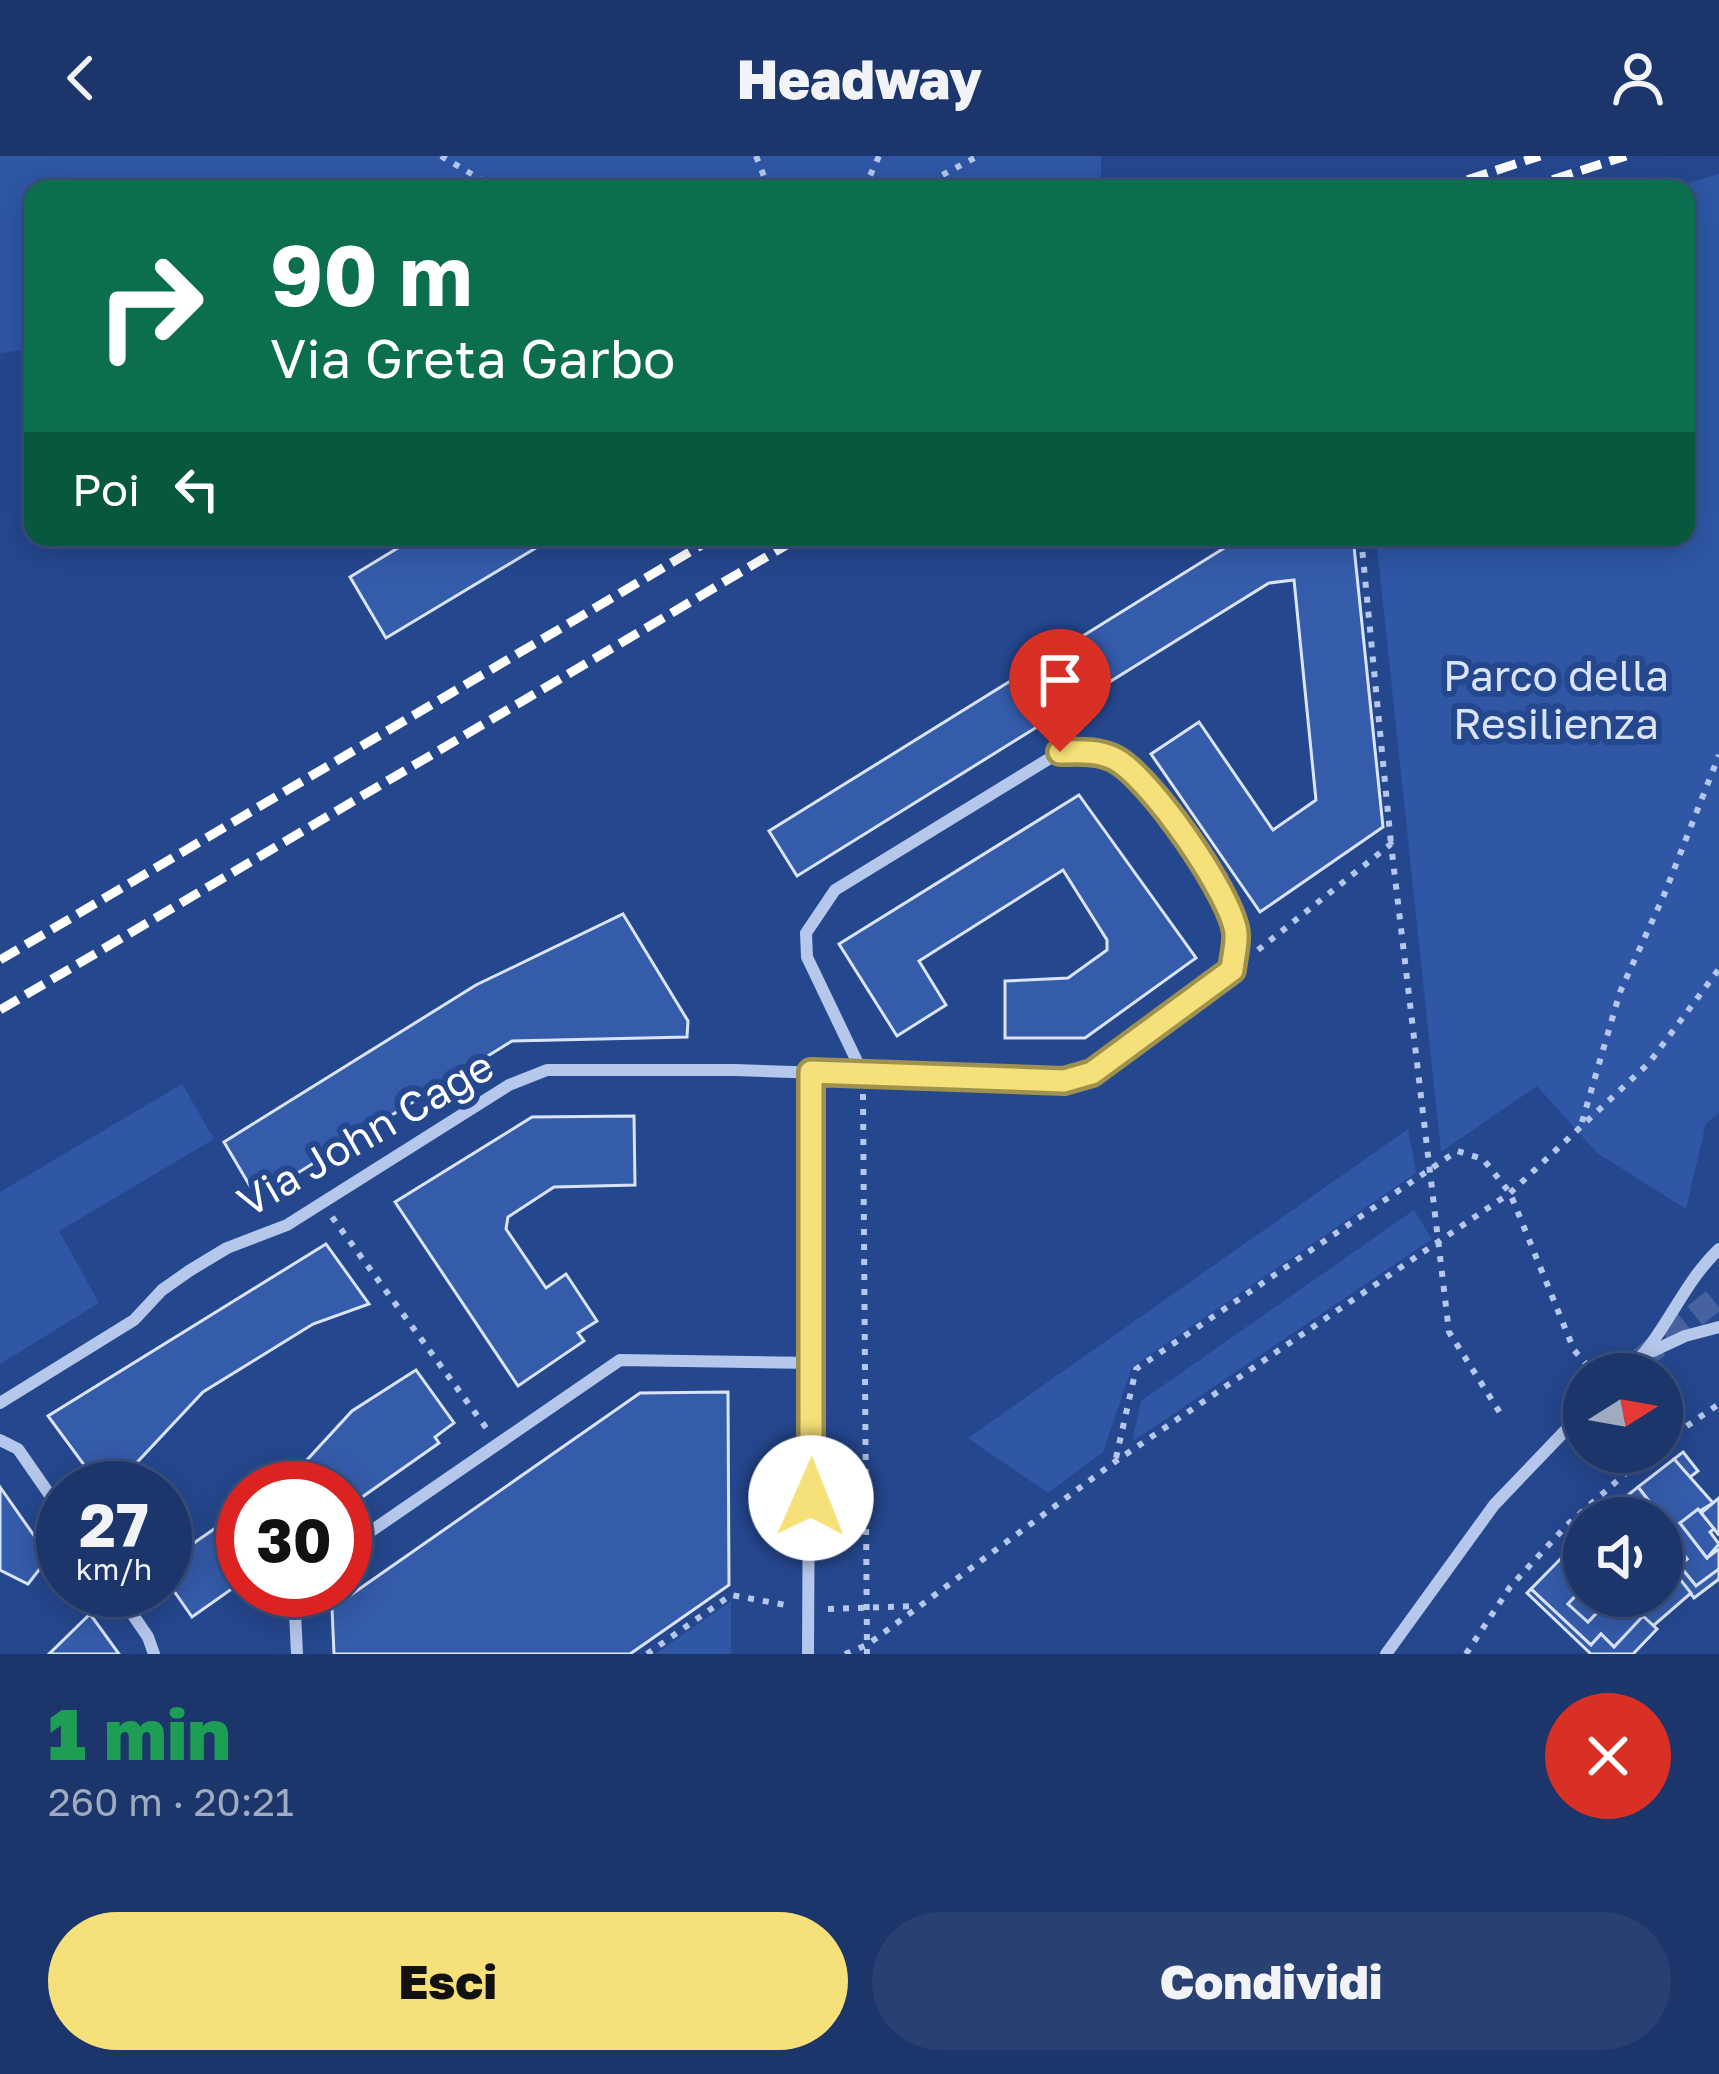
<!DOCTYPE html>
<html lang="it">
<head>
<meta charset="utf-8">
<style>
  body { margin:0; font-family:"Golos Text",sans-serif; background:#294072; color:#f1f3f6; height:100vh; display:flex; flex-direction:column; font-size:45px; white-space:nowrap }
  * { box-sizing:border-box; margin:0 }
  p { font-size:39px; color:#a0abc1 }
  .icon { flex:none; width:66px; height:66px; fill:none; stroke:currentColor; stroke-width:2; stroke-linecap:round; stroke-linejoin:round }
  .map { position:relative; height:1498px; overflow:hidden }
  .sheet { display:flex; flex-direction:column; background:#1c356a; flex:1 }
  .sheet>* { flex:none }
  .top-card { position:absolute; left:24px; top:24px; width:1671px; height:366px; border-radius:24px; box-shadow:0 6px 30px #0003,0 0 0 3px #3a507e; background:#0b6e4f; color:#fff; overflow:hidden }
  .needle { width:78px; rotate:79deg }
  .controls { position:absolute; left:1563px; top:1197px; display:grid; gap:24px }
  .controls a { display:grid; place-items:center; width:120px; height:120px; border-radius:50%; background:#1c356a; box-shadow:0 6px 30px #0003,0 0 0 3px #3a507e; font-size:60px }
  .speed { position:absolute; left:36px; top:1305px; display:flex; gap:24px; font-size:60px; font-weight:700; text-align:center }
  .speed>* { display:grid; place-content:center; width:156px; height:156px; border-radius:50%; background:#1c356a; box-shadow:0 6px 30px #0003,0 0 0 3px #3a507e; line-height:1 }
  .speed small { font-size:30px; font-weight:400 }
  .speed .limit { border:18px solid #d22; background:#fff; color:#111 }
  .pin { position:absolute; display:grid; place-items:center; width:102px; height:102px; color:#fff; margin:-123px -51px; border-radius:50% 50% 50% 0; rotate:-45deg; box-shadow:0 0 12px #0007 }
  .pin .icon { rotate:45deg }
  .me { position:absolute; width:132px; margin:-66px; rotate:1deg; stroke-linejoin:round; filter:drop-shadow(0 0 9px #0008) }
  .turn { display:flex; align-items:center; gap:42px; height:252px; padding:0 48px; font-size:54px }
  .turn .icon { width:156px; height:156px; stroke-width:2.5 }
  .turn b { display:block; font-size:84px; line-height:102px }
  .then { display:flex; align-items:center; height:114px; padding:0 48px; background:#0003; gap:24px; font-size:45px }
  .round { display:grid; place-items:center; flex:none; width:126px; height:126px; border-radius:63px; background:#294072 }
  .head { display:flex; align-items:center; justify-content:space-between; height:204px; padding:0 48px }
  h1 { font-size:72px; font-weight:800; line-height:90px; color:#1e9e55 }
  .primary-button { display:flex; gap:24px; margin-top:auto; padding:24px 48px }
  .primary-button a { flex:1; height:138px; border-radius:72px; background:#f5e079; color:#111; font-size:48px; font-weight:800; line-height:138px; text-align:center }
  .primary-button a+a { background:#294072; color:#f1f3f6 }
  header { display:flex; justify-content:space-between; align-items:center; height:156px; padding:0 48px; background:#1c356a; font-size:54px; font-weight:800 }
  .map>svg:first-child { display:block }
  .green { fill:#2f57a6 }
  .building { fill:#355cab; stroke:#dae4f8; stroke-width:3 }
  .lines { fill:none; stroke-linecap:round; stroke-linejoin:round }
  .secondary-tunnel { stroke:#46639f; stroke-width:24; stroke-dasharray:24 12; stroke-linecap:butt }
  .path { stroke:#b5c7eb; stroke-width:6; stroke-dasharray:6 9; stroke-linecap:butt }
  .street { stroke:#b5c7eb; stroke-width:12 }
  .rail { stroke:#fff; stroke-width:9; stroke-dasharray:21 9; stroke-linecap:butt }
  .route-casing { stroke:#9f924f; stroke-width:30 }
  .route { stroke:#f5e079; stroke-width:21 }
  .labels { text-anchor:middle; dominant-baseline:central; stroke-width:12; stroke-linejoin:round; paint-order:stroke }
  .park-label { font-size:42px; fill:#dae4f8; stroke:#25478e }
  .street-label { font-size:42px; fill:#fff; stroke:#25478e }
</style>
</head>
<body>
<header><svg class="icon" aria-label="back" viewBox="0 0 24 24"><path d="M15 5l-7 7 7 7"/></svg>Headway<svg class="icon" aria-label="person" viewBox="0 0 24 24"><circle cx="12" cy="8" r="4"/><path d="M4 21q1-7 8-7t8 7"/></svg></header>
<div class="map">
<svg width="1719" height="1498" viewBox="0 0 1719 1498">
  <rect width="100%" height="100%" fill="#25478e"/>
  <g class="green">
    <path d="M0,0H1101V33H33V193L0,197Z"/>
    <path d="M1719,18V957L1706,967L1686,1053L1597,997L1537,930L1441,996L1376,381H1686V33H1667Z"/>
    <path d="M182,928L214,983L59,1075L99,1147L0,1208V1036Z"/>
    <path d="M1408,973L1416,1017L1132,1211L1103,1296L1048,1337L968,1282Z"/>
    <path d="M1414,1054L1432,1083L1132,1286L1141,1245Z"/>
    <path d="M731,1445V1498H655Z"/>
  </g>
  <g class="building">
    <path d="M416,381H554L386,482L350,421Z"/>
    <path d="M1242,381H1353L1383,671L1260,756L1151,598L1199,566L1273,674L1316,644L1294,424L1269,427L797,720L769,675Z"/>
    <path d="M1079,639L1196,802L1085,882H1005V825L1068,822L1107,794V784L1063,714L919,805L946,849L897,880L839,788Z"/>
    <path d="M623,758L688,865L687,881L512,885L257,1042L224,986L476,829Z"/>
    <path d="M634,960L635,1029L554,1031L508,1061L506,1073L546,1132L566,1118L597,1165L578,1177L584,1185L518,1230L395,1046L532,961Z"/>
    <path d="M326,1088L369,1148L313,1168L203,1236L113,1332H101L48,1260Z"/>
    <path d="M416,1214L454,1267L435,1281L439,1287L345,1353V1332H273L293,1319L352,1255Z"/>
    <path d="M728,1236L729,1429L630,1498H334L332,1452L640,1237Z"/>
    <path d="M1683,1296L1698,1315L1689,1322L1674,1303Z"/>
    <path d="M1674,1303L1713,1347L1680,1367L1707,1402L1719,1393V1413L1696,1430L1679,1409L1687,1403L1662,1371V1362H1655L1659,1358L1638,1331Z"/>
    <path d="M0,1331L49,1401L28,1428L0,1414Z"/>
    <path d="M1638,1331L1659,1358L1655,1362H1646L1628,1339Z"/>
    <path d="M1719,1342V1376L1718,1378L1701,1357Z"/>
    <path d="M243,1353V1425L192,1461L165,1422V1407Z"/>
    <path d="M1698,1353L1714,1373L1710,1376L1719,1388L1707,1402L1680,1367Z"/>
    <path d="M1662,1371L1687,1403L1679,1409L1696,1430L1719,1413V1423L1694,1442L1667,1407L1676,1399L1662,1381Z"/>
    <path d="M1583,1380L1584,1431L1568,1448L1588,1466L1613,1440H1619L1642,1462L1614,1491L1601,1478L1591,1489L1531,1433Z"/>
    <path d="M1667,1407L1691,1437L1653,1470L1623,1444L1628,1440H1662V1411Z"/>
    <path d="M1584,1431V1440L1612,1441L1588,1466L1568,1448Z"/>
    <path d="M1531,1433L1591,1489L1601,1478L1614,1491L1643,1460L1657,1473L1633,1498H1591L1527,1437Z"/>
    <path d="M90,1458L119,1498H49Z"/>
  </g>
  <g class="lines">
    <path class="secondary-tunnel" d="M1639,1205L1719,1140"/>
    <g class="path">
      <path d="M441,0L497,33"/>
      <path d="M756,0L769,33"/>
      <path d="M864,33L879,0"/>
      <path d="M916,33L978,0"/>
      <path d="M1361,381L1391,688"/>
      <path d="M1258,794L1391,688L1449,1176L1502,1260"/>
      <path d="M863,938L867,1498"/>
      <path d="M1582,966L1620,836L1664,739L1719,599"/>
      <path d="M332,1061L487,1273"/>
      <path d="M1662,1287L1719,1248"/>
      <path d="M1116,1302L1136,1213L1457,995L1483,1003L1510,1037L1574,1194L1595,1218"/>
      <path d="M828,1453L917,1450"/>
      <path d="M647,1498L731,1439L791,1450"/>
      <path d="M845,1498L867,1489L1116,1305L1510,1037L1649,907L1719,813"/>
      <path d="M1466,1498L1510,1431L1567,1369L1650,1296"/>
    </g>
    <g class="street">
      <path d="M1653,1195L1685,1180L1719,1171"/>
      <path d="M1624,1218C1665,1182 1680,1130 1719,1093"/>
      <path d="M0,1247L134,1164L162,1134L189,1115L227,1092L287,1069L509,929L547,914H735L1063,925L1092,917L1232,814C1233,803 1237,789 1236,777C1232,739 1149,620 1115,603C1098,595 1078,596 1060,596L835,734L806,777L807,801L863,918"/>
      <path d="M0,1284L18,1293L63,1358"/>
      <path d="M345,1393L620,1204L813,1207"/>
      <path d="M116,1434L148,1481L154,1498"/>
      <path d="M297,1498L295,1457L300,1434"/>
      <path d="M808,1498L811,916"/>
      <path d="M1386,1498L1494,1349L1584,1255"/>
    </g>
    <g class="rail">
      <path d="M1439,33L1540,0"/>
      <path d="M1524,33L1626,0"/>
      <path d="M0,804L715,381"/>
      <path d="M0,854L800,381"/>
    </g>
  </g>
  <g class="lines">
    <g class="route-casing">
      <path id="route" d="M811,1342V916L1064,925L1092,917L1232,814C1233,803 1237,789 1236,777C1232,739 1149,620 1115,603C1098,594 1078,596 1060,596"/>
    </g>
    <use href="#route" class="route"/>
  </g>
  <g class="labels">
    <g class="park-label">
      <text x="1556" y="519">Parco della<tspan x="1556" dy="48">Resilienza</tspan></text>
    </g>
    <g class="street-label">
      <text transform="translate(365 977) rotate(-30)">Via John Cage</text>
    </g>
  </g>
</svg>
<div class="controls">
<a><svg class="needle" viewBox="-14 -14 28 28"><path d="M0-13l5 13h-10z" fill="#e53935"/><path d="M0 13l5-13h-10z" fill="#a0abc1"/></svg></a>
<a><svg class="icon" aria-label="sound" viewBox="0 0 24 24"><path d="M4 9h4l5-4v14l-5-4H4zM17 9q2 3 0 6"/></svg></a>
</div>
<div class="speed"><div>27<small>km/h</small></div><div class="limit">30</div></div>
<div class="pin" style="left:1060px;top:596px;background:#d93025"><svg class="icon" aria-label="arrive" viewBox="0 0 24 24"><path d="M6 21V4h12l-3 4 3 4H6"/></svg></div>
<svg class="me" style="left:811px;top:1342px" viewBox="-20 -20 40 40"><circle r="19" fill="#fff"/><path d="M0-13L10 11 0 6-10 11z" fill="#f5e079"/></svg>
<div class="top-card">
<div class="turn"><svg class="icon" aria-label="right" viewBox="0 0 24 24"><path d="M7 20v-9h11M14 6l5 5-5 5"/></svg><div><b>90 m</b>Via Greta Garbo</div></div>
<div class="then">Poi<svg class="icon" aria-label="left" viewBox="0 0 24 24"><path d="M17 20v-9H6M10 6l-5 5 5 5"/></svg></div>
</div>
</div>
<section class="sheet">
<div class="head"><div><h1>1 min</h1><p>260 m · 20:21</p></div><a class="round" style="background:#d93025;color:#fff"><svg class="icon" aria-label="close" viewBox="0 0 24 24"><path d="M6 6l12 12M18 6L6 18"/></svg></a></div>
<div class="primary-button"><a>Esci</a><a>Condividi</a></div>
</section>
</body>
</html>
